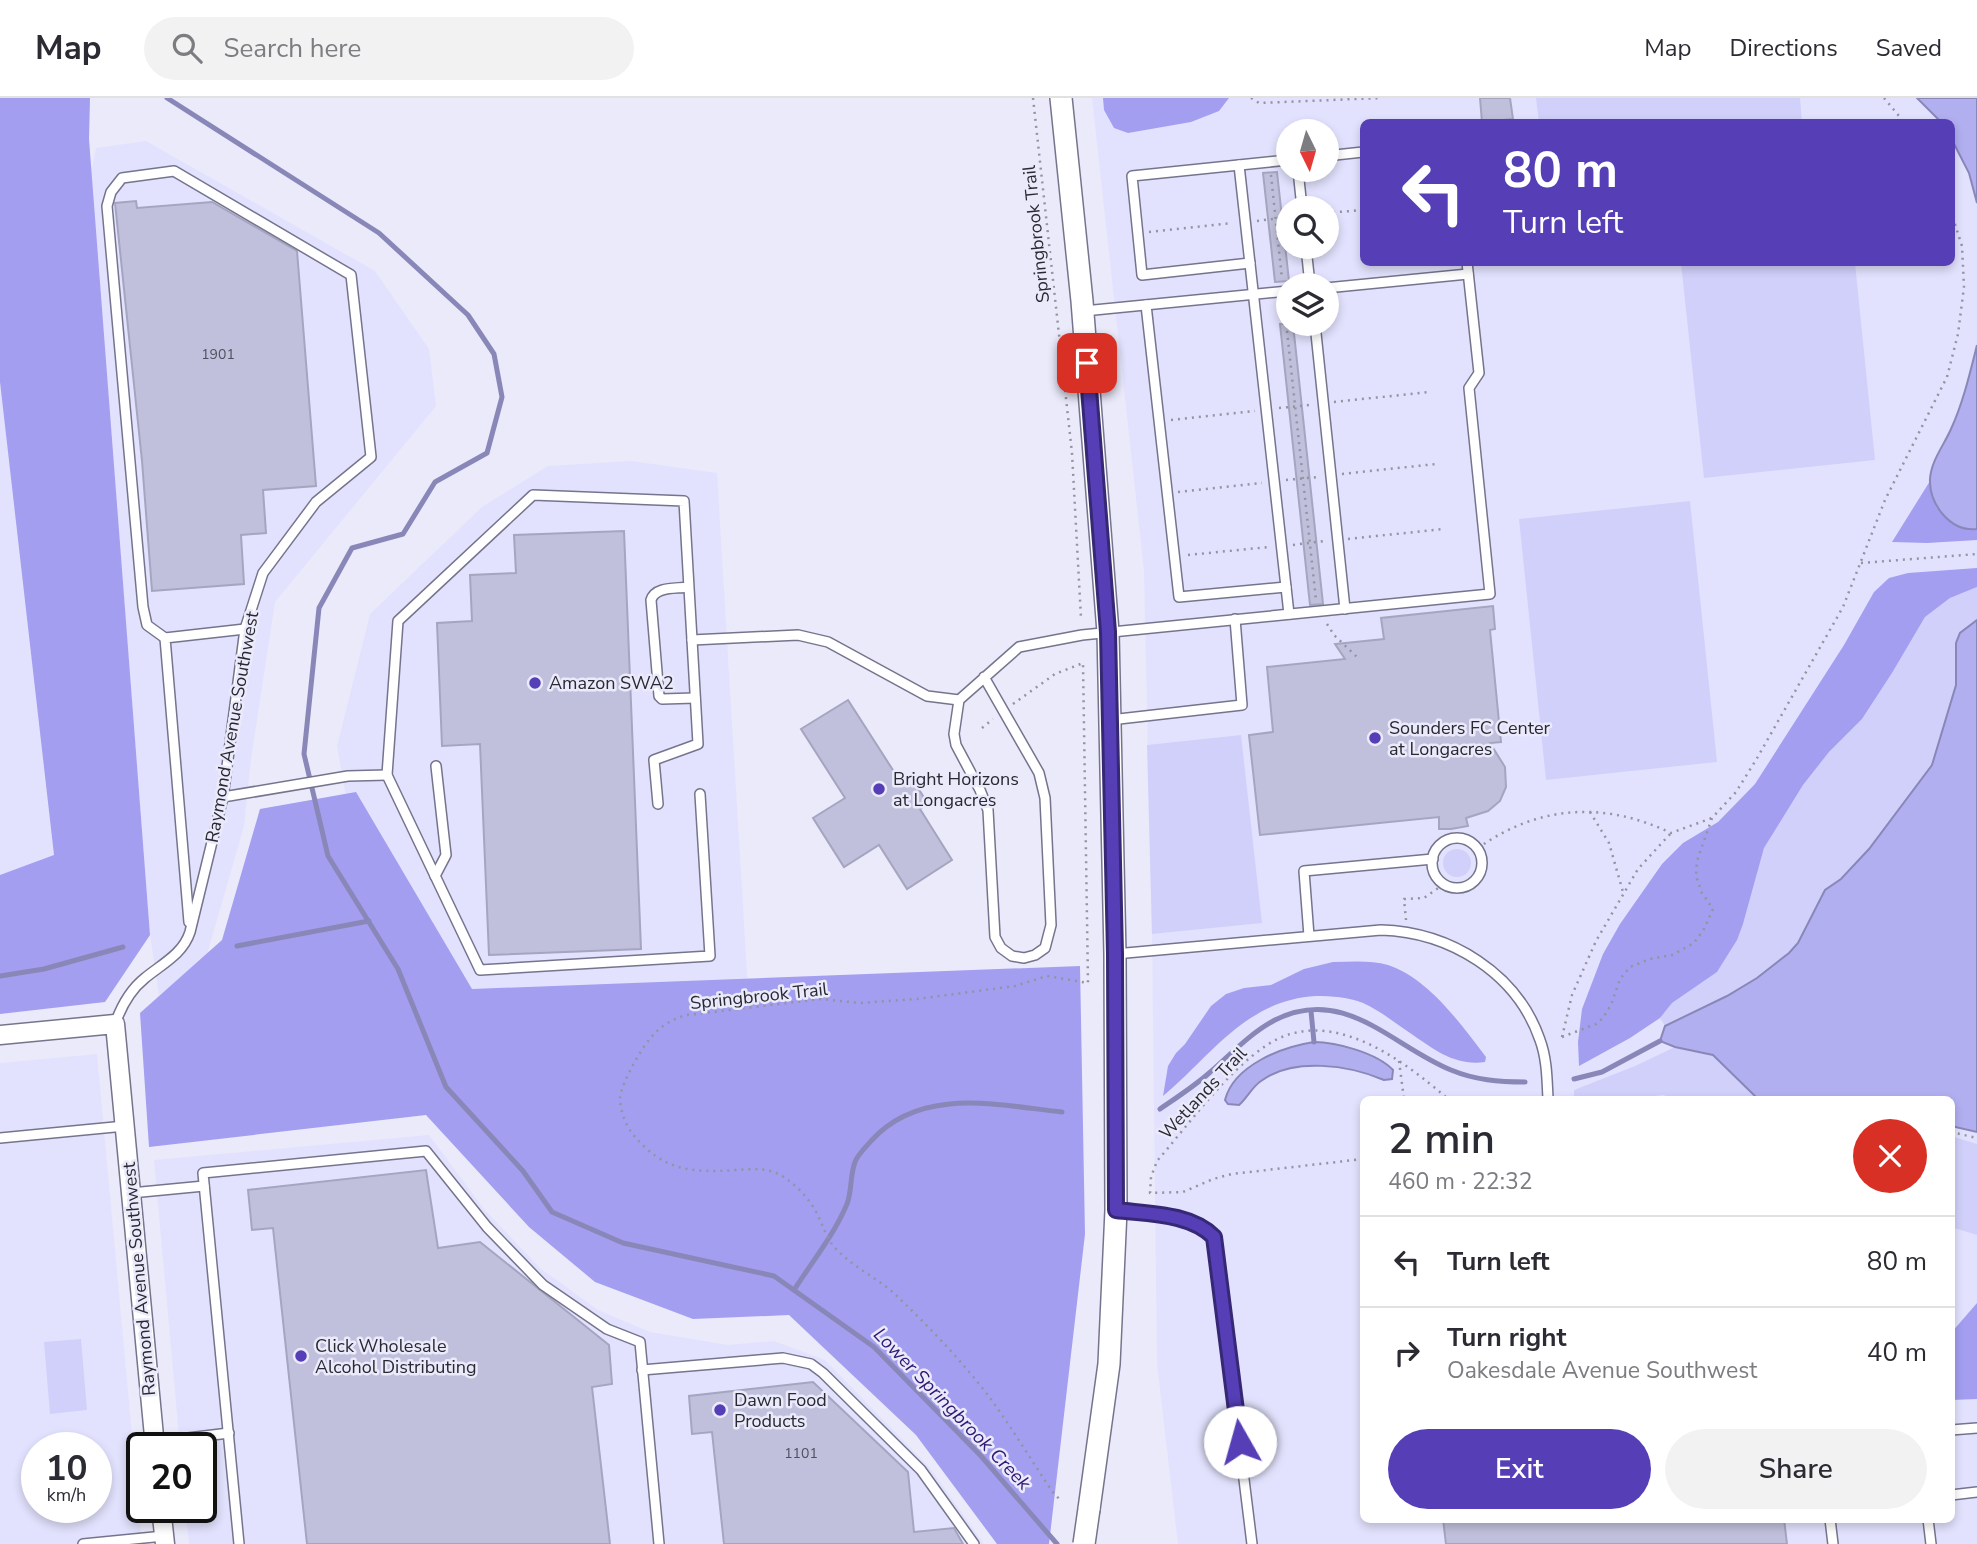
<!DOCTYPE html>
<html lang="en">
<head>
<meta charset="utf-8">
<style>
  body { margin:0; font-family:"Nunito Sans",sans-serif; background:#f2f2f3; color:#2b2b33; height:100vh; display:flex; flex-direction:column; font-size:26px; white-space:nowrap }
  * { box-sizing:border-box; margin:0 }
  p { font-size:23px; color:#7c7c81 }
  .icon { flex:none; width:38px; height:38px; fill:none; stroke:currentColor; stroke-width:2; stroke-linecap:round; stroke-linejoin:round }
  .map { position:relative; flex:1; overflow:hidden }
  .side { position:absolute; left:1360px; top:998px; width:595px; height:427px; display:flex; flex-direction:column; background:#fff; border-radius:10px; box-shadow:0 4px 10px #0003 }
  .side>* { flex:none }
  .top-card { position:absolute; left:1360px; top:21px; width:595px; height:147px; border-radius:10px; box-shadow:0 4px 10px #0003; background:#553eb6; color:#fff; overflow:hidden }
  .needle { width:46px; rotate:175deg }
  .fabs { position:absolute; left:1276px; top:21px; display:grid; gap:14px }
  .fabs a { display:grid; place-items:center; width:63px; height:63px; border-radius:50%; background:#fff; box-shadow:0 4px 10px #0003; font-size:35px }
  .speed { position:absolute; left:21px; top:1334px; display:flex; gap:14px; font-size:35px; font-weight:700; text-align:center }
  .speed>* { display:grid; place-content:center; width:91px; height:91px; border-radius:50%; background:#fff; box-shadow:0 4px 10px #0003; line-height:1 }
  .speed small { font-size:18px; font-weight:400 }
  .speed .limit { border:4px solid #111; border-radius:10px; background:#fff; color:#111 }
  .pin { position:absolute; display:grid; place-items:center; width:60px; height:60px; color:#fff; margin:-30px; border-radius:14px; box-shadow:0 4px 10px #0006 }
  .me { position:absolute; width:77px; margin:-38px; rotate:353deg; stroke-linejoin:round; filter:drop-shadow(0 0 5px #0008) }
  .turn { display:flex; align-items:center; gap:24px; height:147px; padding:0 28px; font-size:32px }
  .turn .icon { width:91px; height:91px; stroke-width:2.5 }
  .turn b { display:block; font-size:49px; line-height:60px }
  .round { display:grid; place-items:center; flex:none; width:74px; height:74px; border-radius:37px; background:#f2f2f3 }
  .headline { display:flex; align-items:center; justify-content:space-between; height:119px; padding:0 28px }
  h1 { font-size:42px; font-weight:600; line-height:52px }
  .action { display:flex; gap:14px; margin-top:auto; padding:14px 28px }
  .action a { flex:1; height:80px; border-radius:42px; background:#553eb6; color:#fff; font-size:28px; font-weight:600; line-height:80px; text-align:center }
  .action a+a { background:#f2f2f3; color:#2b2b33 }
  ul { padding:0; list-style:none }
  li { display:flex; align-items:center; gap:21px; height:91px; padding:0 28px; border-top:2px solid #e1e1e2 }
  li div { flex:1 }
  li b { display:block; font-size:26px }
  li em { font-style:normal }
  header { display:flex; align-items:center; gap:42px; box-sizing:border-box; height:98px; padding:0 35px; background:#fff; border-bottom:2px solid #e1e1e2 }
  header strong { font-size:33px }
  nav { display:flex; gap:38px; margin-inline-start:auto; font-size:24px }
  .search { width:490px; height:63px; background:#f2f2f3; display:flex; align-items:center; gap:18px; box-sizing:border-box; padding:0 24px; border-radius:38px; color:#7c7c81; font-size:26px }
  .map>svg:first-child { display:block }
  .built { fill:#e2e2fe; fill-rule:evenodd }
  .green { fill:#d1d0fb }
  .forest { fill:#a39ef0 }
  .water { fill:#b2aff1; stroke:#8987b8; stroke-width:2 }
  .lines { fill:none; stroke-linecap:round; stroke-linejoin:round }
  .stream { stroke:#8987b8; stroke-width:5 }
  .building { fill:#c0c0dc; stroke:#a5a5c0; stroke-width:2 }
  .service-casing { stroke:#75748d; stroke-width:12 }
  .minor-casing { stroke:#75748d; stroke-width:21 }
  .tertiary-casing { stroke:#75748d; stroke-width:24 }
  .path { stroke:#9393a1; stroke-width:2.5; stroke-dasharray:2 5; stroke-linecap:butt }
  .service { stroke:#fff; stroke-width:9 }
  .minor { stroke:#fff; stroke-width:18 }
  .tertiary { stroke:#fff; stroke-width:21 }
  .tertiary-bridge-casing { stroke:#75748d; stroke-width:24; stroke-linecap:butt }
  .tertiary-bridge { stroke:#fff; stroke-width:21 }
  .route-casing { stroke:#372876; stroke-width:18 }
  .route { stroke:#553eb6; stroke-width:12 }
  .poi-dot { fill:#553eb6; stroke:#eaeafb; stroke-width:2.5 }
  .labels { text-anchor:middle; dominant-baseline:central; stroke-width:5; stroke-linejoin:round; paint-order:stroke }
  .number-label { font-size:14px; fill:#4f4f5d }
  .street-label { font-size:18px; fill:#292933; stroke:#eaeafb }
  .poi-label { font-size:18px; fill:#292933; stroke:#eaeafb; text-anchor:start }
  .water-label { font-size:19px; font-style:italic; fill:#2f1875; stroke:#eaeafb }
</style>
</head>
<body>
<header>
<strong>Map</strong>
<div class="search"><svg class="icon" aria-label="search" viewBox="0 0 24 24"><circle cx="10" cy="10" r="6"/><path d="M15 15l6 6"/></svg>Search here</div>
<nav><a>Map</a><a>Directions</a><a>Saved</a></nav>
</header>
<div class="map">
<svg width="1977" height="1446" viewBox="0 0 1977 1446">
  <rect width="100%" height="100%" fill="#eaeafb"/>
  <g class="built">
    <path d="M1092,0H1977V1446H1178L1157,1266L1152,836L1144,473ZM1363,24H1951V164H1363ZM1288,33H1326V72H1288ZM1288,110H1326V149H1288ZM1288,187H1326V226H1288ZM1363,1001H1951V1421H1363Z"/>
    <path d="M146,43L375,173L429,251L436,308L275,504L251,661L244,728L204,867L159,897L150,837L91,75L96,50Z"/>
    <path d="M0,284L54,758L0,777Z"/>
    <path d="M631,363L717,375L748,892L465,911L349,717L337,648L370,516L482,409L548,368Z"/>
    <path d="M97,956L142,1446H0V965ZM37,1349H96V1409H37Z"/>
    <path d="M429,1037L484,1111L540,1170L598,1212L650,1234L728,1247L774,1243L825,1262L930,1370L984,1446H189L185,1409H201V1349H180L154,1062Z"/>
  </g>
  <g class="green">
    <path d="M1536,0H1800L1802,24H1539Z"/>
    <path d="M1681,165H1855L1875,362L1704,380Z"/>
    <path d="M1690,403L1717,664L1546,682L1519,421Z"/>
    <path d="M1977,489V522L1960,535L1956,545V587L1932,667L1869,751L1841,781L1825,792L1798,845L1789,855L1757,880L1727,898L1665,928L1660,920L1672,905L1717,874L1743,826L1764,750L1803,687L1829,654L1862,621L1892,575L1925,519L1950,500Z"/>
    <path d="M1241,637L1262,825L1152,836L1147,647Z"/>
    <circle cx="1457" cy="765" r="14"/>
    <path d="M1675,949L1713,957L1758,1001H1676L1663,997L1631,1001H1574V992L1635,968Z"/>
    <path d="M1951,1038L1977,1046V1137L1951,1129Z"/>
    <path d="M81,1241L87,1312L50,1316L44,1244Z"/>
  </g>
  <g class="forest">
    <path d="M0,0H90L89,41L150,837L105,904L0,916V777L54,757L0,284Z"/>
    <path d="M1103,0H1229L1219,13L1191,24L1128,35L1114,30L1104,12Z"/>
    <path d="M1930,383L1937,410L1971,431H1977V442L1927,445L1892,444Z"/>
    <path d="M1977,470V489L1950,500L1925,519L1892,575L1862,621L1829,654L1803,687L1764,750L1743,826L1737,842L1717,874L1672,905L1660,920L1630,940L1579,968L1578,944L1582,911L1603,856L1620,826L1662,766L1683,745L1718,724L1755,686L1844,547L1874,494L1889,480L1908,475Z"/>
    <path d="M356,694L472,891L1080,868L1085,1136L1049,1446H997L916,1337L789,1217L693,1221L595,1184L529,1129L426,1017L149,1049L140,915L222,842L260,711Z"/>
    <path d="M1333,864C1351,864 1371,862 1388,867C1428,880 1461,926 1486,959L1485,964C1456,968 1436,953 1413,937C1396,926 1381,913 1363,905C1349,899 1331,898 1316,898C1246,902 1212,957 1163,998L1168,968L1176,955L1185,946L1211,908L1226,896L1244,890L1271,887L1304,871Z"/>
    <path d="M1977,1205V1301L1951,1302V1235Z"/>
  </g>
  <g class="water">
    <path d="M1917,0H1977V105L1969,75L1951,40V24H1941Z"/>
    <path d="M1977,247V431C1950,434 1929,406 1930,381C1931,363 1944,347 1951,331C1963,305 1970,275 1977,247Z"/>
    <path d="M1977,522V1034L1951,1028V1001H1758L1713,957L1675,949L1660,943L1665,928L1727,898L1757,880L1789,855L1798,845L1825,792L1841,781L1869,751L1932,667L1956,587V545L1960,535Z"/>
    <path d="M1314,944C1336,944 1377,955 1393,972L1392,981L1384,982C1349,967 1293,959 1261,983C1252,989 1247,1000 1239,1007L1228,1006L1225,1002C1234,967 1282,949 1314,944Z"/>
  </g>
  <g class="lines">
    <g class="stream">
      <path d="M167,0L379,135L468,217L494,256L502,299L487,355L435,384L403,436L352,450L319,510L304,656L328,758L398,871L446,989L523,1073L552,1114L623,1145L774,1178L874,1249L981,1358L1057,1446"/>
      <path d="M237,848L369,823"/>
      <path d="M0,878L44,871L123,849"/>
      <path d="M1311,913L1314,944"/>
      <path d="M1574,981L1602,974L1660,943"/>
      <path d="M1160,1011C1176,1000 1193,989 1208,976C1229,958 1250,935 1275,922C1345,887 1392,948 1451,972C1475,982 1499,984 1525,984"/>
      <path d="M794,1192C812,1164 834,1137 847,1106C852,1093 850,1077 855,1064C858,1056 866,1049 871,1043C920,988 997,1007 1062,1014"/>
    </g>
  </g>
  <g class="building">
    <path d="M1480,0H1510L1513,21L1482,24Z"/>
    <path d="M1277,74L1289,183L1275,184L1263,75Z"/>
    <path d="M136,103L137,110L212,104L297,153L316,388L263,392L266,435L241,437L244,486L152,493L142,363L115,105Z"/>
    <path d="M1280,226H1293L1323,506L1310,507Z"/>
    <path d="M624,433L641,851L489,857L480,646L442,648L437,525L472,523L470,477L516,475L514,437Z"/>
    <path d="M1493,508L1495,531L1490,532L1501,644L1490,645L1505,669L1506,689L1500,703L1488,713L1466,720L1468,728L1451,731H1439V719L1260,737L1249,637L1273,634L1267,569L1345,561L1335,546L1384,541L1381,520Z"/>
    <path d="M848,602L900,683L910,677L928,706L920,711L952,762L907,791L879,747L844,769L813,720L845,700L801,631Z"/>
    <path d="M426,1072L438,1150L480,1144L609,1247L612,1286L592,1289L610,1446H307L273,1130L252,1132L248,1092Z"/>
    <path d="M813,1284L908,1374L914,1434L954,1430L963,1446H724L712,1334L692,1336L689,1298Z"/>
    <path d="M1443,1421H1784L1787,1446H1446Z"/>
  </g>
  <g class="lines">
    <g class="service-casing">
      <g id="service">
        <path d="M1326,58L1363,54"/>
        <path d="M1239,67L1289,516"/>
        <path d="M1298,72L1302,110"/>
        <path d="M1306,149L1310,187"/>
        <path d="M1250,165L1142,177L1132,78L1288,62"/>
        <path d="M1326,190L1468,176"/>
        <path d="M1146,207L1179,499L1286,489"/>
        <path d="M1084,213L1288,193"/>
        <path d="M1315,226L1345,511"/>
        <path d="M688,489C676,491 655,488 651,502L659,598L662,601L695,600"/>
        <path d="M692,542L798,537L828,544L927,598L959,602"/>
        <path d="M984,579L1039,675L1045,700L1051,827L1045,850L1035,857L1024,860L1012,858L1001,850L995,839L988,712L980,692L956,647L954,636L959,602L1019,549L1082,537L1490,496L1469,290L1479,275L1467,164"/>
        <path d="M1110,622L1242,607L1235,521"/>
        <path d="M223,699L348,678L387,677"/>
        <path d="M658,706L654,662L698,646L684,403L533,397L398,523L387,677L480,872L710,858L700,696"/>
        <circle cx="1457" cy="765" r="25"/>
        <path d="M435,778L446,757L436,668"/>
        <path d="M189,824L165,540L245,531"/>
        <path d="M1309,838L1304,773L1433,761"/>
        <path d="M1115,856L1381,832C1450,834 1517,875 1540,942C1547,961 1547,981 1548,1001"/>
        <path d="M115,926C121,909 130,892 145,880C162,866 183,856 190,834L223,699L245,531L263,475L316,404L371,359L351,177L174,73L122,80L111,94L107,108L143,509L147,527L165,540"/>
        <path d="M0,1040L125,1028"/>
        <path d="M131,1095L204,1088"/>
        <path d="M1116,1112C1147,1117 1190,1115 1214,1139L1252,1446"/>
        <path d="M642,1272L783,1260L811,1266L823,1275L921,1372L974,1446"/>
        <path d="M1951,1332L1977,1330"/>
        <path d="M155,1344L229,1335"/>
        <path d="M1951,1397L1977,1394"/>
        <path d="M1830,1421L1833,1446"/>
        <path d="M1928,1421L1931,1446"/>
        <path d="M83,1446L164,1438"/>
        <path d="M239,1446L203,1075L426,1053L487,1129L543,1187L607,1231L640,1244L659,1446"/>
      </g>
    </g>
    <g class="minor-casing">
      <g id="minor">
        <path d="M0,937L115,926L155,1349"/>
        <path d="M161,1409L165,1446"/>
      </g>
    </g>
    <g class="tertiary-casing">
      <path id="tertiary" d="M1061,0L1082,203L1108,534L1115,856L1116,1112L1109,1266L1089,1411"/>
    </g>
    <g class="path">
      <path d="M1033,0L1072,355L1081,520"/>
      <path d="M1251,0L1259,5L1381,0"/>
      <path d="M1884,0L1904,24"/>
      <path d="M1271,77L1282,181"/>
      <path d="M1326,115L1363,112"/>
      <path d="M1257,123L1288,119"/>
      <path d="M1149,134L1232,125"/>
      <path d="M1284,205L1316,502"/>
      <path d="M1334,304L1429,294"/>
      <path d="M1279,310L1310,307"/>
      <path d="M1171,322L1255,313"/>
      <path d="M1342,376L1436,366"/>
      <path d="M1286,382L1318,379"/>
      <path d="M1178,394L1262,385"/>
      <path d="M1348,441L1443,431"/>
      <path d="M1293,447L1324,443"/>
      <path d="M1188,457L1269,449"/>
      <path d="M1861,465L1977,456"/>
      <path d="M1327,526L1334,537L1358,560"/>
      <path d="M1013,606L1055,576L1083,565L1088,885L1047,878L1015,888L917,901L860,905L821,901L687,917C675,920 664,926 655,935C644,945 621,985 620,1000C620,1011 625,1026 632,1035C662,1073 691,1075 736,1072C752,1071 767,1069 782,1078C795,1086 807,1098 815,1112C822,1124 825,1138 834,1149C852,1169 878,1180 897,1198C929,1229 963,1264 990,1300C1012,1330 1031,1362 1052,1393L1061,1403"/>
      <path d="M982,630L993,621"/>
      <path d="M1590,714L1609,745L1623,794"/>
      <path d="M1478,750C1539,707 1604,703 1671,735L1712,720"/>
      <path d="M1406,822L1404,801L1424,800L1444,786"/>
      <path d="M1562,939L1596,926L1603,920L1611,907L1620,881L1630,869L1650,861L1672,857L1694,845L1704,831L1713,811L1702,795L1696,778L1697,763L1712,720L1736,694L1756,662L1843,509L1885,402L1947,279L1958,236L1964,189L1962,148L1951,114"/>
      <path d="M1562,939L1572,897L1596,843L1638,771L1671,735"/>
      <path d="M1399,963L1404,1001"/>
      <path d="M1951,1034L1977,1040"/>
      <path d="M1363,1061L1232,1076L1213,1081L1183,1094L1150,1095L1151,1079L1157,1063C1190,1025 1225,975 1267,947C1329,906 1402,961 1448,1001"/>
    </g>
    <use href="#service" class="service"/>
    <use href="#minor" class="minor"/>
    <use href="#tertiary" class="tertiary"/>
    <g class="tertiary-bridge-casing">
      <path id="tertiary-bridge" d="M1084,1446L1089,1411"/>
    </g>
    <use href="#tertiary-bridge" class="tertiary-bridge"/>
  </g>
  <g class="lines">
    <g class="route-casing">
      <path id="route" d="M1087,265L1108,534L1115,856L1116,1112C1148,1116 1190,1115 1214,1139L1240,1344"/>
    </g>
    <use href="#route" class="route"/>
  </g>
  <g class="poi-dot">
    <circle cx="535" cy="585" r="7"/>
    <circle cx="1375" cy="640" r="7"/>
    <circle cx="879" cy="691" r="7"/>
    <circle cx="301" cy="1258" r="7"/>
    <circle cx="720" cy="1312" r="7"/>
  </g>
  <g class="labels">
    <g class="number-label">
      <text x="218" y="256">1901</text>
      <text x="801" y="1355">1101</text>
    </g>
    <g class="street-label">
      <text transform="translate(1036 136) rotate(-96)">Springbrook Trail</text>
      <text transform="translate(232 629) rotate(-80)">Raymond Avenue Southwest</text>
      <text transform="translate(759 898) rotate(-6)">Springbrook Trail</text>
      <text transform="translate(1203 995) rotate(-47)">Wetlands Trail</text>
      <text transform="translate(139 1181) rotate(-95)">Raymond Avenue Southwest</text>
    </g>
    <g class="poi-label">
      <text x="549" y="585">Amazon SWA2</text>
      <text x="1389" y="630">Sounders FC Center<tspan x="1389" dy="21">at Longacres</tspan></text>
      <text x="893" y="681">Bright Horizons<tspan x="893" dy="21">at Longacres</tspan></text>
      <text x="315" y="1248">Click Wholesale<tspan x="315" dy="21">Alcohol Distributing</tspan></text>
      <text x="734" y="1302">Dawn Food<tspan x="734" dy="21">Products</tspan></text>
    </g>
    <g class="water-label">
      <text transform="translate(952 1311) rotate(46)">Lower Springbrook Creek</text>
    </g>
  </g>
</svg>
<div class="fabs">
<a><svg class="needle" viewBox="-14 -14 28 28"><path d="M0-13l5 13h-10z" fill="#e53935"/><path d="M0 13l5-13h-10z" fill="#7c7c81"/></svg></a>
<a><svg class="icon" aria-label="search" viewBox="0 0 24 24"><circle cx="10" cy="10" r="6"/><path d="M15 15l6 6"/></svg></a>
<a><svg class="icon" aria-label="layers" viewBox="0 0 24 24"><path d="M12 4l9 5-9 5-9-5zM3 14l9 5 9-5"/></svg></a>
</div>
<div class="speed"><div>10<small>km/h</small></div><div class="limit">20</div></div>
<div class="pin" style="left:1087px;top:265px;background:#d93025"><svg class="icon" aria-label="arrive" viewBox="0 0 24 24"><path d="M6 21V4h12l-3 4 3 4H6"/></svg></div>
<svg class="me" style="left:1240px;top:1344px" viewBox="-20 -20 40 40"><circle r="19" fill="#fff"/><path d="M0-13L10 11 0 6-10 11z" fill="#553eb6"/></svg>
<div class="top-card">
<div class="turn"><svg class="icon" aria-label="left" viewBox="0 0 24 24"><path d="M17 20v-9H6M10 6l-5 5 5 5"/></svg><div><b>80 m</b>Turn left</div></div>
</div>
<section class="side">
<div class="headline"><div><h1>2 min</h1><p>460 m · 22:32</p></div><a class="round" style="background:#d93025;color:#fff"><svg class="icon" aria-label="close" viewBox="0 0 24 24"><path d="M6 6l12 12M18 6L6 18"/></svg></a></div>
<ul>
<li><svg class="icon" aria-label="left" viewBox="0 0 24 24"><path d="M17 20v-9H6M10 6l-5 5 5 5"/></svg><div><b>Turn left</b></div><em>80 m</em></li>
<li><svg class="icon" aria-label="right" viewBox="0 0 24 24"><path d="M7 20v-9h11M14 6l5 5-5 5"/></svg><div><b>Turn right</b><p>Oakesdale Avenue Southwest</p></div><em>40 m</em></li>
</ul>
<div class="action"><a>Exit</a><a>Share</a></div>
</section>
</div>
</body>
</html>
